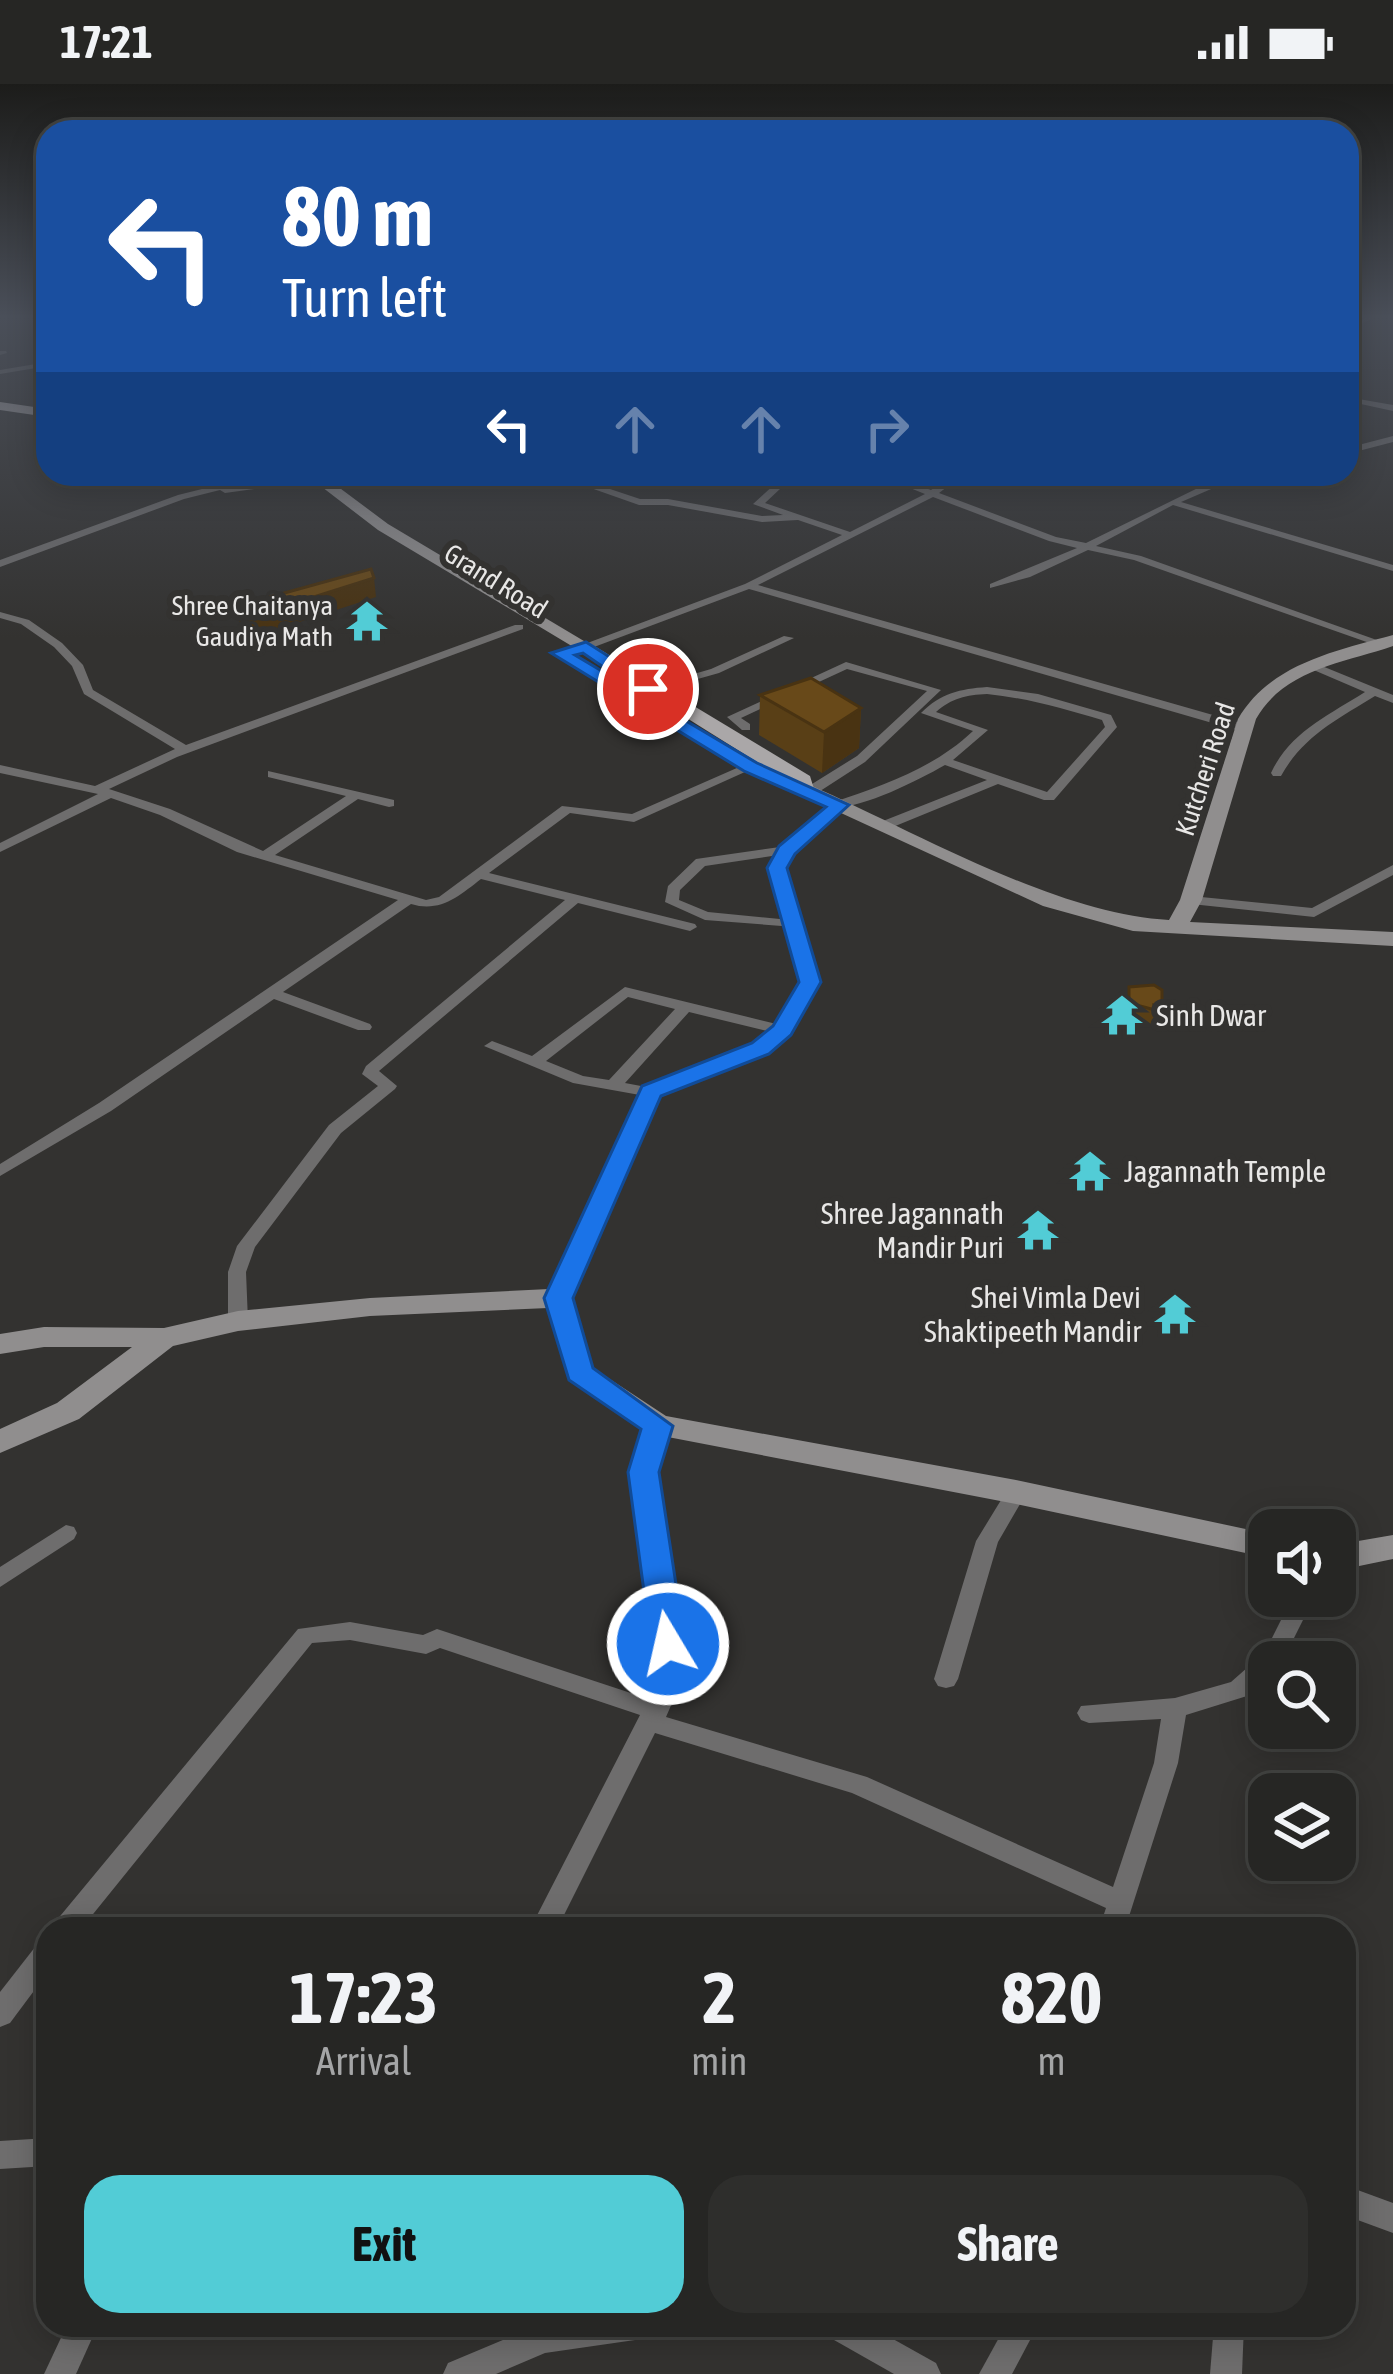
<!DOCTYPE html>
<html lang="en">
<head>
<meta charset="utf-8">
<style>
  body { margin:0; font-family:"Asap Condensed",sans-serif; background:#2e2e2c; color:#f1f3f6; height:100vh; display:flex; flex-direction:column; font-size:45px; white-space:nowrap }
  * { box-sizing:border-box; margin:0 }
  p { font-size:39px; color:#a4a5a6 }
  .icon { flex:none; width:66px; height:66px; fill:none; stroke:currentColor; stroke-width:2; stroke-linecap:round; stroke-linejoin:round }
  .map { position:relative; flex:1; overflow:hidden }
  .panel { position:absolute; left:36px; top:1833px; width:1320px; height:420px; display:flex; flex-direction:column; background:#262624; border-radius:36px; box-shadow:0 6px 30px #0003,0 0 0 3px #424341 }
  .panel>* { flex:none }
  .guide { position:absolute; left:36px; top:36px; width:1323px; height:366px; border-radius:36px; box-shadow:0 6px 30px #0003,0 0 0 3px #424341; background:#1a4fa0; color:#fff; overflow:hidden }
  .tools { position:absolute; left:1248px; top:1425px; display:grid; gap:24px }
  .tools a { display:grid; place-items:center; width:108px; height:108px; border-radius:24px; background:#262624; box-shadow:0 6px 30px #0003,0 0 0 3px #424341; font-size:60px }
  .pin { position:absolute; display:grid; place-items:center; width:102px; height:102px; color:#fff; margin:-51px; border:6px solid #fff; border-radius:50%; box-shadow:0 3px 12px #0007 }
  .me { position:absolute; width:132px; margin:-66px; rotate:351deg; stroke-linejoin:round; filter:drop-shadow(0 0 9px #0008) }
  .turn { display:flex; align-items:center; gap:42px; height:252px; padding:0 48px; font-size:54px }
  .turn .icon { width:156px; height:156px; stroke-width:2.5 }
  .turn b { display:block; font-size:84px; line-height:102px }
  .lanes { display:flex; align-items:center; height:114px; padding:0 48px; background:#0003; justify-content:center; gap:60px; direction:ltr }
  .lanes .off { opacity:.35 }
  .eta { display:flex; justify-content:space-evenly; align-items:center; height:204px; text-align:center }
  .eta b { font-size:72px; font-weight:700; line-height:84px }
  .action { display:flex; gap:24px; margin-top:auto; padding:24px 48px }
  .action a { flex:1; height:138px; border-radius:36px; background:#52ccd6; color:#111; font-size:48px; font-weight:700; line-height:138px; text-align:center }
  .action a+a { background:#2e2e2c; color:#f1f3f6 }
  .status { display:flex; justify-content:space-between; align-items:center; height:84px; padding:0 60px; background:#262624; direction:ltr }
  .status svg { height:33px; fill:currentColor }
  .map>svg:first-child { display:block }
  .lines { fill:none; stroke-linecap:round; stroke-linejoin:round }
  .street { fill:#6e6d6d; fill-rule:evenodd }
  .secondary { fill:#908e8e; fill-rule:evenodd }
  .primary { fill:#aaa7a8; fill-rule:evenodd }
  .wall { fill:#593f16 }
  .shaded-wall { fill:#493312 }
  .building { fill:#684919; stroke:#493312; stroke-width:3 }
  .route { fill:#1a73e8; stroke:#114b97; stroke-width:3 }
  .labels { text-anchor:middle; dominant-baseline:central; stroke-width:12; stroke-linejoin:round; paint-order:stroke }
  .far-street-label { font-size:27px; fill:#e8e7e6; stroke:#333230 }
  .far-poi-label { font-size:27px; fill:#e8e7e6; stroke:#333230; text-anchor:end }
  .poi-label { font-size:30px; fill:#e8e7e6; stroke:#333230; text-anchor:start }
</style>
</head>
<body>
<div class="status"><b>17:21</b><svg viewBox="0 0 49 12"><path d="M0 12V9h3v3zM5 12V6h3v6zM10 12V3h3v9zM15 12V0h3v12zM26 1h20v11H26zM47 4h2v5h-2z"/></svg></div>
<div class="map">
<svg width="1393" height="2290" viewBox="0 0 1393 2290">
  <rect width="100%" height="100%" fill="#333230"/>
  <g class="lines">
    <g class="street">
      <path d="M1365,234H1374L1347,246V241Z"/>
      <path d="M0,267H6L7,269L0,271Z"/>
      <path d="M48,278V282L0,290V286Z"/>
      <path d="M1347,313L1393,321V327L1347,317Z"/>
      <path d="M1393,352V358L1347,370V364Z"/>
      <path d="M551,390H565L640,415H668L762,432L783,431L753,420L786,390H796L765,419L850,448L925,410L875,390H888L931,406L953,390H964L939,409L1056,453L1086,459L1206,400L1232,390H1246L1181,418L1393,481V487L1173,421L1096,462L1141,472L1388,560L1378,562L1134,476L1088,466L1030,493L990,504V500L1077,464L1049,457L933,413L758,501L1248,641V647H1240L749,505L586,566L582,565V561L745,500L842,451L798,436L762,438L668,421H639Z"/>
      <path d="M301,393L304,398L225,409L220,406L184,415L0,483V476L178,411L222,400L227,403Z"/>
      <path d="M0,528L29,536L62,559L83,581L93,606L186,661L515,541H523V545L177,673L109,705L170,725L263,767L346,712L268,693V687L394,716V722L389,723L358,715L275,771L426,816L439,813L562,722L632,730L746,680L756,683L634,738L570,729L489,789L695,840L697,843L690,847L578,819L379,987L397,1002L395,1005L341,1049L255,1163L246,1188L248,1237L238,1243L228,1237V1188L237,1162L329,1041L378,1002L362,990L366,982L565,816L481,795C459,812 440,829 411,820L283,908L370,940L372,943L370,946H358L274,915L111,1027L0,1092V1080L99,1019L398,816L237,768L160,731L111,714L0,768V759L98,710L0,689V681L95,702L175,665L84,610L72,582L54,563L21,540L0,534Z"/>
      <path d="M784,552L794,554L719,589L648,609L642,605L711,585Z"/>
      <path d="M846,578L941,606L865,678L814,711H804V705L857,672L927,607L847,585L741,634L750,640V646H742L727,633Z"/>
      <path d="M1309,580H1317L1393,611V619L1375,612C1338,635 1303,652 1281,692H1273L1271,689C1290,648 1329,631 1365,608L1309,584Z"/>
      <path d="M987,603L1038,610L1111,631L1117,643L1054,716H1044L998,700L888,745H878V739L987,696L945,681C917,697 865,723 834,724V718C884,701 934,684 973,647L921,629C941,609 960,605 987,603ZM987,610C1027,614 1064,625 1102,636L1105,643L1047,708L953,676L988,646L936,628C952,614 966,611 987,610Z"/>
      <path d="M787,762L794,766L792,769L705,782L680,806L679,816L708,828L790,836L797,840L795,843L705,836L665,818L668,802L696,775Z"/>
      <path d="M1393,781V791L1314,833L1191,820L1184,816L1191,812L1312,824Z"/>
      <path d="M625,903L789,943L791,946L783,951L689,928L625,999L657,1005L659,1008L651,1013L573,999L484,962L492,957L532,972ZM628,913L675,925L609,996L583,992L546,977Z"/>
      <path d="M658,1334L665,1336L668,1341L653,1388L682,1596L666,1633L867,1693L1113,1803L1154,1679L1161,1635L1089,1639L1081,1636L1077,1629L1081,1622L1175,1614L1231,1598L1265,1568L1293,1512H1315L1282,1578H1269V1592L1247,1612L1186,1631L1178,1679L1125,1845H1099L1106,1824L852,1709L655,1649L557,1845H530L640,1631L440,1564L426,1570L350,1556L312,1559L81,1845H52L56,1837L298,1545L350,1538L423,1551L437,1545L649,1615L658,1596L633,1388L648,1341L651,1336Z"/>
      <path d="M1016,1400L1023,1403L1027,1408L998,1458L958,1595L954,1602L946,1604L938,1602L934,1595L976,1457L1009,1403Z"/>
      <path d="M66,1441L74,1443L77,1449L74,1455L0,1503V1483Z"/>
      <path d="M48,1855V1888L10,1939L0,1943V1908L39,1858Z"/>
      <path d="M48,2054V2082L0,2085V2057Z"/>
      <path d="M1344,2101L1393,2119V2149L1344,2131Z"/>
      <path d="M67,2241H98L76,2290H44Z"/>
      <path d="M539,2241H650L646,2252L635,2256L545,2269L496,2290H443L448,2279Z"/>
      <path d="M823,2241H868L936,2279L941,2290H894L827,2252Z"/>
      <path d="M1006,2241H1038L1012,2290H979Z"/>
      <path d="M1214,2241H1244L1242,2290H1210Z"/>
    </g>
    <g class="secondary">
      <path d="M305,390H321L388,440L594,563L580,567L378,446Z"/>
      <path d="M1393,551V562C1344,579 1284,585 1256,635L1202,816L1190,838L1393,848V862L1133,847L1043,822L841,729L795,769L787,784L821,898L791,951L769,970L661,1013L573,1214L593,1284L666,1332L1016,1396L1269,1450V1474L1016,1420L647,1349L570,1296L548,1224L370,1232L238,1247L173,1262L79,1335L0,1369V1345L57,1319L132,1263H44L0,1270V1250L44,1243L164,1244L238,1227L370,1214L549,1205L642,1003L753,960L774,942L799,898L767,784L780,762L826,722L796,709V701H810C913,747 1059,831 1169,836L1180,816L1238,635C1270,580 1335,567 1393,551Z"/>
      <path d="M1393,1451V1475L1335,1487V1461Z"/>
    </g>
    <g class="primary">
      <path d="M0,318L48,325V333L0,326Z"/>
      <path d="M586,557L810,692L814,705L795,710L792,700L583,569L560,575L551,569Z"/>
    </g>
  </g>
  <g class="wall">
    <path d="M760,611L861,624L859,664L822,689L759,651Z"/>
    <path d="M1129,903L1162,922L1159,938L1153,937L1152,942L1126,935Z"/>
  </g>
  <g class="shaded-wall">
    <path d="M374,494L376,513L244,556L241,536Z"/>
    <path d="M861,624L859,664L822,689L824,648Z"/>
  </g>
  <g class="building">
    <path d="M371,485L374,494L241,536V521Z"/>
    <path d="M811,594L861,624L824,648L760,611Z"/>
    <path d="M1154,901L1162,906V922L1154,921L1155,926L1129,919V903Z"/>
  </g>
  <linearGradient id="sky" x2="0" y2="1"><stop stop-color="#1c1c1a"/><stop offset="0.42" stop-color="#4a4f59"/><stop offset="1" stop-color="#4a4f59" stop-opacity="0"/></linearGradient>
  <rect width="1393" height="554" fill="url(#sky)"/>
  <path class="route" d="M586,558L654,601V609H641L583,569L575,571L757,679L849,721L795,770L787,784L821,898L791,951L769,970L661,1012L573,1214L593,1284L673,1342L659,1388L685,1560L680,1569H656L651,1560L628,1388L641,1345L569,1296L544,1214L642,1002L752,959L773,942L799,898L767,784L779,762L826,723L744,687L551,569Z"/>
  <defs>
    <g id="temple-bare" transform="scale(3.24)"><path d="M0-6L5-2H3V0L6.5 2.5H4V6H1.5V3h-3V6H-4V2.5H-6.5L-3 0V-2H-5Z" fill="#52ccd6" stroke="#333230" stroke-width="2.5" paint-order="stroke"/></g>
  </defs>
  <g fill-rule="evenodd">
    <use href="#temple-bare" x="367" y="537"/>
    <use href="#temple-bare" x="1122" y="931"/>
    <use href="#temple-bare" x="1090" y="1087"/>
    <use href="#temple-bare" x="1038" y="1146"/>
    <use href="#temple-bare" x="1175" y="1230"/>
  </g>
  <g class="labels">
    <g class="far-street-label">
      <text transform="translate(496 497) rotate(32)">Grand Road</text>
      <text transform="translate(1205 685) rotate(-72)">Kutcheri Road</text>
    </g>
    <g class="far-poi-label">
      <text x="333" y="521">Shree Chaitanya<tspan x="333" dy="31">Gaudiya Math</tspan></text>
    </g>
    <g class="poi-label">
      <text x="1156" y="931">Sinh Dwar</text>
      <text x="1124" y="1087">Jagannath Temple</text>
      <text x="1004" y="1129" text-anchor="end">Shree Jagannath<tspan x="1004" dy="34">Mandir Puri</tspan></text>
      <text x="1141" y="1213" text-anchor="end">Shei Vimla Devi<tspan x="1141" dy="34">Shaktipeeth Mandir</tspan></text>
    </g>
  </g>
</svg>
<div class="tools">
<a><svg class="icon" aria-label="sound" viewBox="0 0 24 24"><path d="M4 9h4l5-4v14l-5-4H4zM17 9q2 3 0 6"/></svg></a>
<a><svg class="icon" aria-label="search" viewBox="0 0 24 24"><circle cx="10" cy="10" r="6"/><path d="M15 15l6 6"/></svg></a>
<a><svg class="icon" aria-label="layers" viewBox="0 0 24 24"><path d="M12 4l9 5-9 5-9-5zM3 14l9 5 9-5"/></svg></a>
</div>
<div class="pin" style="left:648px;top:605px;background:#d93025"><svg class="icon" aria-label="arrive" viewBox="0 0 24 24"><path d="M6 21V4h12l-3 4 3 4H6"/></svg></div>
<svg class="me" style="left:668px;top:1560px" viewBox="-20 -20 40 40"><circle r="17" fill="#1a73e8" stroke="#fff" stroke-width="3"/><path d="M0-11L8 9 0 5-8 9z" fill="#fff"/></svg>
<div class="guide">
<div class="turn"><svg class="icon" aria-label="left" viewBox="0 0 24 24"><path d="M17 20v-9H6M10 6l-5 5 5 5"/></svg><div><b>80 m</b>Turn left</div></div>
<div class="lanes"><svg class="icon" aria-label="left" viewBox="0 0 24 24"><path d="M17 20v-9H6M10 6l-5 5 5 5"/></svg><svg class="icon off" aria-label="ahead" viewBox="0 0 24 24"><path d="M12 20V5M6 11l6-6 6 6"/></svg><svg class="icon off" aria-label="ahead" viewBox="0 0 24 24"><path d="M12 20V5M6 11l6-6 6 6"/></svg><svg class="icon off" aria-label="right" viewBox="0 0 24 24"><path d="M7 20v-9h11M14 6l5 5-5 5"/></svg></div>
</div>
<section class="panel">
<div class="eta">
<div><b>17:23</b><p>Arrival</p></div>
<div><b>2</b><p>min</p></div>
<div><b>820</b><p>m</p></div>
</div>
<div class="action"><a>Exit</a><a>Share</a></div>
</section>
</div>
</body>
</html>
